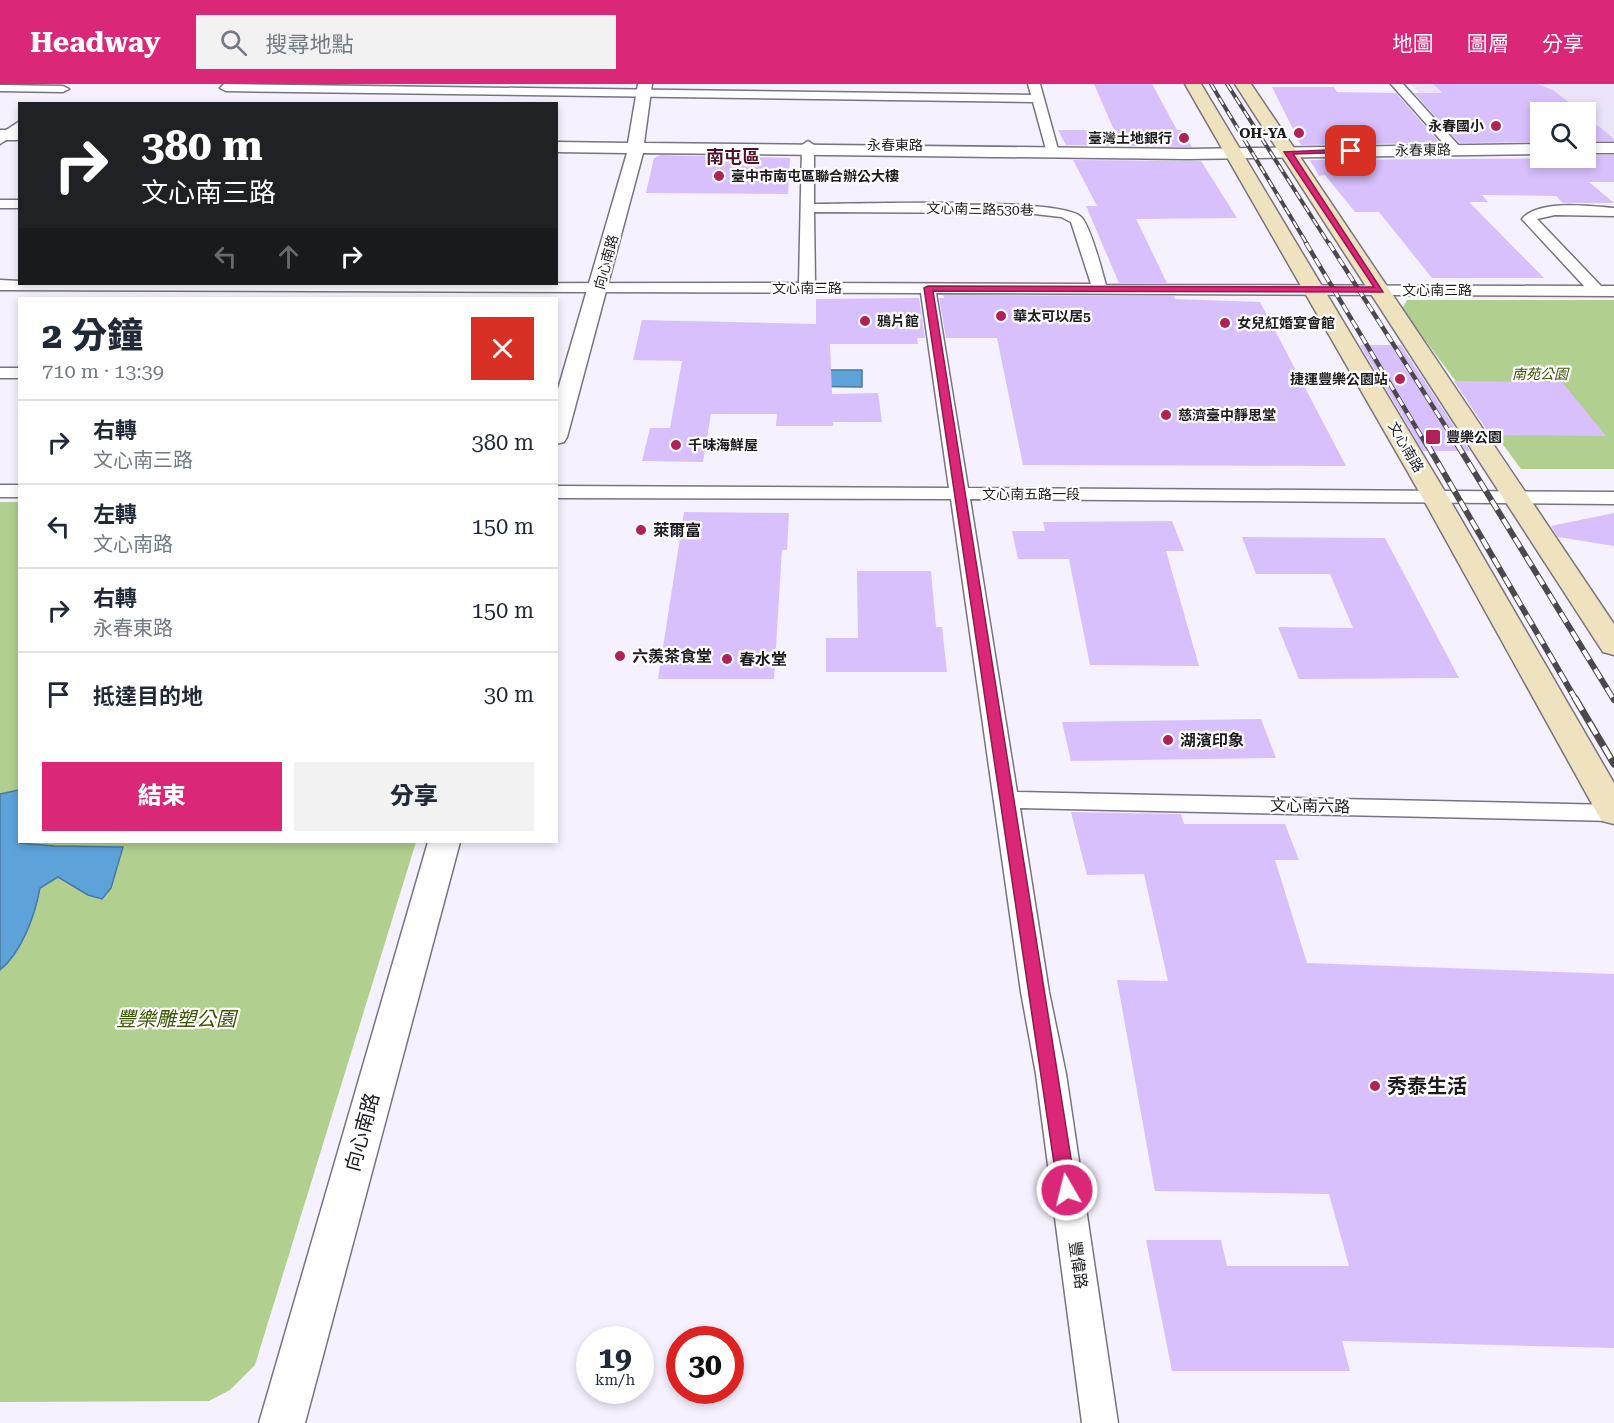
<!DOCTYPE html>
<html lang="zh-TW">
<head>
<meta charset="utf-8">
<style>
  body { margin:0; font-family:"Roboto Serif","Noto Sans TC",serif; background:#f2f2f3; color:#1f2937; height:100vh; display:flex; flex-direction:column; font-size:22px; white-space:nowrap }
  * { box-sizing:border-box; margin:0 }
  p { font-size:20px; color:#747a83 }
  .icon { flex:none; width:33px; height:33px; fill:none; stroke:currentColor; stroke-width:2; stroke-linecap:round; stroke-linejoin:round }
  .map { position:relative; flex:1; overflow:hidden }
  .sheet { position:absolute; left:18px; top:213px; width:540px; height:546px; display:flex; flex-direction:column; background:#fff; border-radius:0px; box-shadow:0 3px 9px #0003 }
  .sheet>* { flex:none }
  .guide { position:absolute; left:18px; top:18px; width:540px; height:183px; border-radius:0px; box-shadow:0 3px 9px #0003; background:#202124; color:#fff; overflow:hidden }
  .buttons { position:absolute; left:1530px; top:18px; display:grid; gap:12px }
  .buttons a { display:grid; place-items:center; width:66px; height:66px; border-radius:0px; background:#fff; box-shadow:0 3px 9px #0003; font-size:30px }
  .speed { position:absolute; left:576px; top:1242px; display:flex; gap:12px; font-size:30px; font-weight:700; text-align:center }
  .speed>* { display:grid; place-content:center; width:78px; height:78px; border-radius:50%; background:#fff; box-shadow:0 3px 9px #0003; line-height:1 }
  .speed small { font-size:15px; font-weight:400 }
  .speed .limit { border:9px solid #d22; background:#fff; color:#111 }
  .pin { position:absolute; display:grid; place-items:center; width:51px; height:51px; color:#fff; margin:-26px; border-radius:12px; box-shadow:0 3px 9px #0006 }
  .me { position:absolute; width:66px; margin:-33px; rotate:352deg; stroke-linejoin:round; filter:drop-shadow(0 0 4px #0008) }
  .turn { display:flex; align-items:center; gap:21px; height:126px; padding:0 24px; font-size:27px }
  .turn .icon { width:78px; height:78px; stroke-width:2.5 }
  .turn b { display:block; font-size:42px; line-height:51px }
  .lanes { display:flex; align-items:center; height:57px; padding:0 24px; background:#0003; justify-content:center; gap:30px; direction:ltr }
  .lanes .off { opacity:.35 }
  .round { display:grid; place-items:center; flex:none; width:63px; height:63px; border-radius:0px; background:#f2f2f3 }
  .headline { display:flex; align-items:center; justify-content:space-between; height:102px; padding:0 24px }
  h1 { font-size:36px; font-weight:800; line-height:45px }
  .primary-button { display:flex; gap:12px; margin-top:auto; padding:12px 24px }
  .primary-button a { flex:1; height:69px; border-radius:0px; background:#db2777; color:#fff; font-size:24px; font-weight:800; line-height:69px; text-align:center }
  .primary-button a+a { background:#f2f2f3; color:#1f2937 }
  ul { padding:0; list-style:none }
  li { display:flex; align-items:center; gap:18px; height:84px; padding:0 24px; border-top:2px solid #e0e1e3 }
  li div { flex:1 }
  li b { display:block; font-size:22px }
  li em { font-style:normal }
  header { display:flex; align-items:center; gap:36px; box-sizing:border-box; height:84px; padding:0 30px; background:#db2777; color:#fff }
  header strong { font-size:28px }
  nav { display:flex; gap:33px; margin-inline-start:auto; font-size:21px }
  .search { width:420px; height:54px; background:#f2f2f3; display:flex; align-items:center; gap:15px; box-sizing:border-box; padding:0 21px; border-radius:0px; color:#747a83; font-size:22px }
  .map>svg:first-child { display:block }
  .built { fill:#ebe4f8 }
  .green { fill:#b1cf8f }
  .water { fill:#5da3da; stroke:#4a7aa2; stroke-width:1.5 }
  .building { fill:#d8c0fc }
  .lines { fill:none; stroke-linecap:round; stroke-linejoin:round }
  .minor-casing { stroke:#78747f; stroke-width:3 }
  .tertiary-casing { stroke:#78747f; stroke-width:3 }
  .secondary-casing { stroke:#78747f; stroke-width:3 }
  .minor { fill:#fff; fill-rule:evenodd }
  .tertiary { fill:#fff; fill-rule:evenodd }
  .secondary { fill:#eee3be; fill-rule:evenodd }
  .rail-far3-casing { stroke:#4b484f; stroke-width:4 }
  .rail-far2-casing { stroke:#4b484f; stroke-width:4.5 }
  .rail-far1-casing { stroke:#4b484f; stroke-width:6 }
  .rail-casing { stroke:#4b484f; stroke-width:7 }
  .rail-far3 { stroke:#fff; stroke-width:2; stroke-dasharray:8; stroke-linecap:butt }
  .rail-far2 { stroke:#fff; stroke-width:3; stroke-dasharray:9; stroke-linecap:butt }
  .rail-far1 { stroke:#fff; stroke-width:4; stroke-dasharray:11; stroke-linecap:butt }
  .rail { stroke:#fff; stroke-width:4.5; stroke-dasharray:14; stroke-linecap:butt }
  .route { fill:#db2777; stroke:#8e194d; stroke-width:1.5 }
  .poi-dot { fill:#b02159; stroke:#fff; stroke-width:2 }
  .labels { text-anchor:middle; dominant-baseline:central; stroke-width:4.5; stroke-linejoin:round; paint-order:stroke }
  .far-poi-label { font-size:14px; font-weight:bold; fill:#1d1b20; stroke:#fff; text-anchor:start }
  .far-street-label { font-size:14px; fill:#1d1b20; stroke:#fff }
  .far-park-label { font-size:14px; font-style:italic; fill:#395600; stroke:#fff }
  .poi-label { font-size:16px; font-weight:bold; fill:#1d1b20; stroke:#fff; text-anchor:start }
  .street-label { font-size:16px; fill:#1d1b20; stroke:#fff }
  .far-district-label { font-size:18px; font-weight:bold; fill:#541029; stroke:#fff }
  .near-park-label { font-size:20px; font-style:italic; fill:#395600; stroke:#fff }
  .near-poi-label { font-size:20px; font-weight:bold; fill:#1d1b20; stroke:#fff; text-anchor:start }
  .near-street-label { font-size:20px; fill:#1d1b20; stroke:#fff }
</style>
</head>
<body>
<header>
<strong>Headway</strong>
<div class="search"><svg class="icon" aria-label="search" viewBox="0 0 24 24"><circle cx="10" cy="10" r="6"/><path d="M15 15l6 6"/></svg>搜尋地點</div>
<nav><a>地圖</a><a>圖層</a><a>分享</a></nav>
</header>
<div class="map">
<svg width="1614" height="1339" viewBox="0 0 1614 1339">
  <rect width="100%" height="100%" fill="#f6f1fe"/>
  <path class="built" d="M1411,0H1614V56H1586V28H1540V57L1465,58Z"/>
  <g class="green">
    <path d="M1407,216H1614V385H1521L1402,225Z"/>
    <path d="M0,418H19L20,758H416L255,1281L230,1306L209,1317L0,1318Z"/>
  </g>
  <g class="water">
    <path d="M779,286H862V303L779,302Z"/>
    <path d="M19,706L20,759L55,762L123,763L111,804L102,815L88,811L58,793L40,804C35,831 22,868 0,886V710Z"/>
  </g>
  <g class="building">
    <path d="M1094,0H1152L1177,46H1181L1192,63L1066,61L1058,46H1114Z"/>
    <path d="M1433,0H1537L1553,6L1581,28H1540V58L1459,59L1414,9H1443Z"/>
    <path d="M1272,3H1334L1337,8L1396,9L1440,59L1301,61Z"/>
    <path d="M1586,32L1614,55V57H1586Z"/>
    <path d="M661,71L790,74L788,110L646,109L654,74Z"/>
    <path d="M1586,71H1614V98H1589L1614,119H1563L1556,112L1482,111L1488,118H1469L1544,194H1432L1379,128H1355L1325,91L1319,92L1310,76L1586,74Z"/>
    <path d="M1073,76L1201,77L1237,134L1136,135L1167,199H1119L1086,122H1097Z"/>
    <path d="M943,211L1174,212L1175,215L1260,218L1346,382L1023,381L997,254H946L939,214H944Z"/>
    <path d="M919,214L925,254H917L918,260H830L832,310L878,309L882,338H833V342H776L777,330H711L703,378L642,377L650,344H670L682,277L633,276L642,236L816,240V215Z"/>
    <path d="M1360,261H1401L1470,367H1423Z"/>
    <path d="M1454,297L1562,298L1606,352L1490,351Z"/>
    <path d="M684,428L789,429L787,466H782L774,595H658Z"/>
    <path d="M1614,429V462L1558,453L1551,442Z"/>
    <path d="M1172,437L1184,467H1166L1199,582L1090,581L1069,475H1018L1012,447H1045L1043,438Z"/>
    <path d="M1242,453L1385,454L1459,594L1299,595L1278,543L1353,544L1330,490H1256Z"/>
    <path d="M857,487H931L936,543H942L947,588H826V554H858Z"/>
    <path d="M1261,635L1276,674L1071,677L1062,638Z"/>
    <path d="M1071,728L1181,730L1184,740H1285L1299,776H1275L1307,879L1614,890V1264L1342,1257L1350,1287H1172L1146,1156H1221L1227,1182H1349L1329,1110L1155,1107L1117,896L1168,897L1144,790L1087,791Z"/>
  </g>
  <g class="lines">
    <g class="minor-casing">
      <g id="minor">
        <path d="M224,0L1031,11L1028,0H1040L1059,69L1053,73L1047,69L1033,18L226,7L220,4Z"/>
        <path d="M1391,0H1403L1460,63V69H1452Z"/>
        <path d="M0,1L63,2L69,5L63,8L0,7Z"/>
        <path d="M20,37V47L0,60V50Z"/>
        <path d="M808,57L814,61V120C859,120 1053,113 1080,132C1090,139 1102,187 1106,201L1584,202L1522,135C1538,115 1590,122 1614,124V132L1555,131L1537,135L1601,202H1614V212L936,209L968,404L1614,408V420L970,415L1017,708L1614,721V737L1020,724L1049,908L1066,990L1118,1339H1082L1036,990L1021,908L951,415L556,414V402L949,404L921,209L0,206V196L20,197V200L799,199L802,61ZM814,128L1026,129L1061,133L1071,138L1091,200L815,199Z"/>
        <rect x="0" y="116" width="20" height="8"/>
        <rect x="0" y="284" width="20" height="10"/>
        <rect x="0" y="401" width="20" height="12"/>
      </g>
    </g>
    <g class="tertiary-casing">
      <g id="tertiary">
        <path d="M638,0H652L644,59L1188,65L1540,60V70L1188,75L643,69L567,353L564,358L556,360V312L627,69L556,68V58L628,59Z"/>
        <rect x="0" y="46" width="20" height="10"/>
        <rect x="1586" y="59" width="28" height="10"/>
        <path d="M428,758H460L305,1339H259Z"/>
      </g>
    </g>
    <g class="secondary-casing">
      <g id="secondary">
        <path d="M1185,0H1201L1447,411L1614,699V740L1602,737L1597,729L1421,411Z"/>
        <path d="M1235,0H1251L1614,540V571L1603,568L1599,562Z"/>
      </g>
    </g>
    <use href="#minor" class="minor"/>
    <use href="#tertiary" class="tertiary"/>
    <use href="#secondary" class="secondary"/>
    <g class="rail-far3-casing">
      <g id="rail-far3">
        <path d="M1211,0L1307,160"/>
        <path d="M1227,0L1329,160"/>
      </g>
    </g>
    <g class="rail-far2-casing">
      <g id="rail-far2">
        <path d="M1306,159L1427,362"/>
        <path d="M1329,159L1458,362"/>
      </g>
    </g>
    <g class="rail-far1-casing">
      <g id="rail-far1">
        <path d="M1427,360L1576,616"/>
        <path d="M1457,360L1614,616"/>
      </g>
    </g>
    <g class="rail-casing">
      <path id="rail" d="M1575,614L1614,680"/>
    </g>
    <use href="#rail-far3" class="rail-far3"/>
    <use href="#rail-far2" class="rail-far2"/>
    <use href="#rail-far1" class="rail-far1"/>
    <use href="#rail" class="rail"/>
  </g>
  <path class="route" d="M1351,65L1354,68L1293,70L1383,208L933,207L1076,1106L1074,1111L1067,1113L1061,1111L1058,1106L924,204L928,202L1374,203L1284,68Z"/>
  <g class="poi-dot">
    <circle cx="1496" cy="42" r="6"/>
    <circle cx="1299" cy="49" r="6"/>
    <circle cx="1184" cy="54" r="6"/>
    <circle cx="719" cy="92" r="6"/>
    <circle cx="1001" cy="232" r="6"/>
    <circle cx="865" cy="237" r="6"/>
    <circle cx="1225" cy="239" r="6"/>
    <circle cx="1400" cy="295" r="6"/>
    <circle cx="1166" cy="331" r="6"/>
    <rect x="1425" y="345" width="16" height="16" rx="3"/>
    <circle cx="676" cy="361" r="6"/>
    <circle cx="641" cy="446" r="6"/>
    <circle cx="620" cy="572" r="6"/>
    <circle cx="727" cy="575" r="6"/>
    <circle cx="1168" cy="656" r="6"/>
    <circle cx="1375" cy="1002" r="6"/>
  </g>
  <g class="labels">
    <g class="far-poi-label">
      <text x="1484" y="42" text-anchor="end">永春國小</text>
      <text x="1287" y="49" text-anchor="end">OH-YA</text>
      <text x="1172" y="54" text-anchor="end">臺灣土地銀行</text>
      <text x="731" y="92">臺中市南屯區聯合辦公大樓</text>
      <text x="1013" y="232">華太可以居5</text>
      <text x="877" y="237">鴉片館</text>
      <text x="1237" y="239">女兒紅婚宴會館</text>
      <text x="1388" y="295" text-anchor="end">捷運豐樂公園站</text>
      <text x="1178" y="331">慈濟臺中靜思堂</text>
      <text x="1446" y="353">豐樂公園</text>
      <text x="688" y="361">千味海鮮屋</text>
    </g>
    <g class="far-street-label">
      <text x="895" y="61">永春東路</text>
      <text transform="translate(1423 66) rotate(-1)">永春東路</text>
      <text transform="translate(980 125) rotate(1)">文心南三路530巷</text>
      <text transform="translate(606 178) rotate(-75)">向心南路</text>
      <text x="807" y="204">文心南三路</text>
      <text x="1437" y="206">文心南三路</text>
      <text transform="translate(1406 363) rotate(60)">文心南路</text>
      <text x="1031" y="410">文心南五路一段</text>
    </g>
    <g class="far-park-label">
      <text x="1540" y="290">南苑公園</text>
    </g>
    <g class="poi-label">
      <text x="653" y="446">萊爾富</text>
      <text x="632" y="572">六羨茶食堂</text>
      <text x="739" y="575">春水堂</text>
      <text x="1180" y="656">湖濱印象</text>
    </g>
    <g class="street-label">
      <text transform="translate(1310 722) rotate(1)">文心南六路</text>
      <text transform="translate(1078 1181) rotate(82)">豐偉路</text>
    </g>
    <g class="far-district-label">
      <text x="733" y="72">南屯區</text>
    </g>
    <g class="near-park-label">
      <text x="176" y="935">豐樂雕塑公園</text>
    </g>
    <g class="near-poi-label">
      <text x="1387" y="1002">秀泰生活</text>
    </g>
    <g class="near-street-label">
      <text transform="translate(362 1048) rotate(-75)">向心南路</text>
    </g>
  </g>
</svg>
<div class="buttons">
<a><svg class="icon" aria-label="search" viewBox="0 0 24 24"><circle cx="10" cy="10" r="6"/><path d="M15 15l6 6"/></svg></a>
</div>
<div class="speed"><div>19<small>km/h</small></div><div class="limit">30</div></div>
<div class="pin" style="left:1351px;top:67px;background:#d93025"><svg class="icon" aria-label="arrive" viewBox="0 0 24 24"><path d="M6 21V4h12l-3 4 3 4H6"/></svg></div>
<svg class="me" style="left:1067px;top:1106px" viewBox="-20 -20 40 40"><circle r="17" fill="#db2777" stroke="#fff" stroke-width="3"/><path d="M0-11L8 9 0 5-8 9z" fill="#fff"/></svg>
<div class="guide">
<div class="turn"><svg class="icon" aria-label="right" viewBox="0 0 24 24"><path d="M7 20v-9h11M14 6l5 5-5 5"/></svg><div><b>380 m</b>文心南三路</div></div>
<div class="lanes"><svg class="icon off" aria-label="left" viewBox="0 0 24 24"><path d="M17 20v-9H6M10 6l-5 5 5 5"/></svg><svg class="icon off" aria-label="ahead" viewBox="0 0 24 24"><path d="M12 20V5M6 11l6-6 6 6"/></svg><svg class="icon" aria-label="right" viewBox="0 0 24 24"><path d="M7 20v-9h11M14 6l5 5-5 5"/></svg></div>
</div>
<section class="sheet">
<div class="headline"><div><h1>2 分鐘</h1><p>710 m · 13:39</p></div><a class="round" style="background:#d93025;color:#fff"><svg class="icon" aria-label="close" viewBox="0 0 24 24"><path d="M6 6l12 12M18 6L6 18"/></svg></a></div>
<ul>
<li><svg class="icon" aria-label="right" viewBox="0 0 24 24"><path d="M7 20v-9h11M14 6l5 5-5 5"/></svg><div><b>右轉</b><p>文心南三路</p></div><em>380 m</em></li>
<li><svg class="icon" aria-label="left" viewBox="0 0 24 24"><path d="M17 20v-9H6M10 6l-5 5 5 5"/></svg><div><b>左轉</b><p>文心南路</p></div><em>150 m</em></li>
<li><svg class="icon" aria-label="right" viewBox="0 0 24 24"><path d="M7 20v-9h11M14 6l5 5-5 5"/></svg><div><b>右轉</b><p>永春東路</p></div><em>150 m</em></li>
<li><svg class="icon" aria-label="arrive" viewBox="0 0 24 24"><path d="M6 21V4h12l-3 4 3 4H6"/></svg><div><b>抵達目的地</b></div><em>30 m</em></li>
</ul>
<div class="primary-button"><a>結束</a><a>分享</a></div>
</section>
</div>
</body>
</html>
